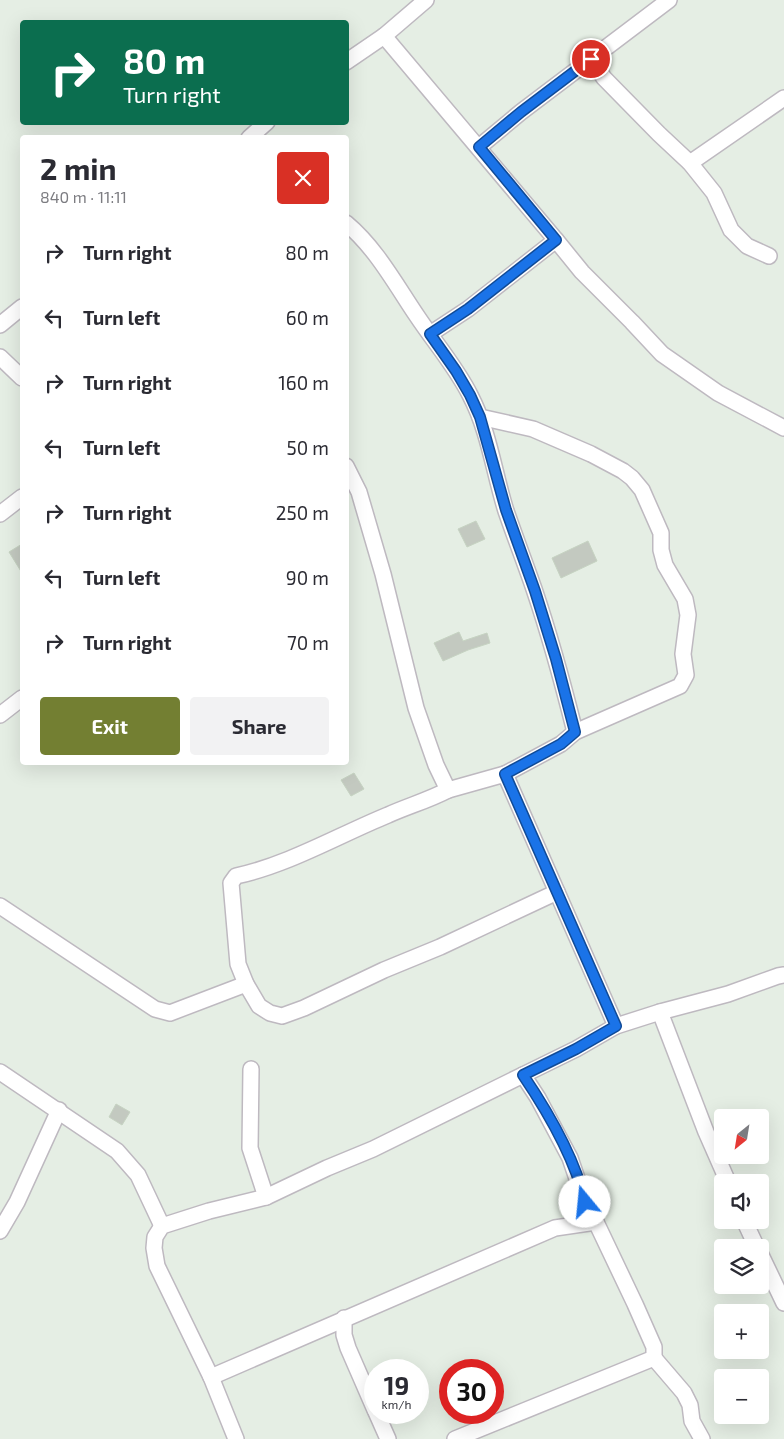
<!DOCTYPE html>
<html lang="en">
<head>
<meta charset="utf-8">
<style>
  body { margin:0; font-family:"Exo 2",sans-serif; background:#f2f2f3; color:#2b2b33; height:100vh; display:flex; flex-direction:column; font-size:19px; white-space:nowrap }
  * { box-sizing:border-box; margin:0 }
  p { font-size:16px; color:#7c7c81 }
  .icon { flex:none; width:28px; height:28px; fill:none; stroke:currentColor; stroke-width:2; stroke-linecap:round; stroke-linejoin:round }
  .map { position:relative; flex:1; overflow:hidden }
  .side { position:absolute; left:20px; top:135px; width:329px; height:630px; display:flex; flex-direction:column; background:#fff; border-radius:5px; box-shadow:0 5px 20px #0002 }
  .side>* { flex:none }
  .banner { position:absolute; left:20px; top:20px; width:329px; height:105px; border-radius:5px; box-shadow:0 5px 20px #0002; background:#0b6e4f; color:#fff; overflow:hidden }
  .needle { width:32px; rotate:210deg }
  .controls { position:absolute; left:714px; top:1109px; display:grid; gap:10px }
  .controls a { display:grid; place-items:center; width:55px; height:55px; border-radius:5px; background:#fff; box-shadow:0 5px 20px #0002; font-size:25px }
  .speed { position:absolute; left:364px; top:1359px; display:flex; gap:10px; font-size:25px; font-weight:700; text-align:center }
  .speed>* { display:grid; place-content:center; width:65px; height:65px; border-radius:50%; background:#fff; box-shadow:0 5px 20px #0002; line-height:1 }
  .speed small { font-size:12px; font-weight:400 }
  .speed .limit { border:8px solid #d22; background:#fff; color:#111 }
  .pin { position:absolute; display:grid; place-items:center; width:42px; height:42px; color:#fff; margin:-21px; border:2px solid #fff; border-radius:50%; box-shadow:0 1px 5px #0007 }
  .me { position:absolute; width:55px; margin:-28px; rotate:343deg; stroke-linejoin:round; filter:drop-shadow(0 0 4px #0008) }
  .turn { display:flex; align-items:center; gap:18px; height:105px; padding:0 20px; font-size:22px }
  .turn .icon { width:65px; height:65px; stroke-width:2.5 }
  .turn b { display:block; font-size:35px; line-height:42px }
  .round { display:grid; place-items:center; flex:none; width:52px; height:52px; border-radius:5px; background:#f2f2f3 }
  .headline { display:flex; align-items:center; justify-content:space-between; height:85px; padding:0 20px }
  h1 { font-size:30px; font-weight:700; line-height:38px }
  .action { display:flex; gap:10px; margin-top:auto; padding:10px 20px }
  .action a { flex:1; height:58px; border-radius:5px; background:#737f32; color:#fff; font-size:20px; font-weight:700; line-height:58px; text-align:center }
  .action a+a { background:#f2f2f3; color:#2b2b33 }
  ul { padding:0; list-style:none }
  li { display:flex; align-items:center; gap:15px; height:65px; padding:0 20px }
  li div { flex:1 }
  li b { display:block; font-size:19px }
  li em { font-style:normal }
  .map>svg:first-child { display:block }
  .building { fill:#c3c9c0; stroke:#c6d3c2 }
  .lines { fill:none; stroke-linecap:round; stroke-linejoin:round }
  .minor-casing { stroke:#beb9c0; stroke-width:18 }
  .minor { stroke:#fff; stroke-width:15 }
  .route-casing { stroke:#114b97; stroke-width:12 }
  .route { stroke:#1a73e8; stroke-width:9 }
</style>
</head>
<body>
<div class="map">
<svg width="784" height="1439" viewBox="0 0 784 1439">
  <rect width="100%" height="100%" fill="#e5eee4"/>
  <g class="building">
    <path d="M476,521L485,539L467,547L458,529Z"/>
    <path d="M588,541L597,561L561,578L552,558Z"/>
    <path d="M22,544V573L9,552Z"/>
    <path d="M459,632L463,641L487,633L490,643L468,650L443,661L434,643Z"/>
    <path d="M354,773L364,789L351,796L341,780Z"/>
    <path d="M116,1104L130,1112L122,1125L109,1117Z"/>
  </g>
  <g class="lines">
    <g class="minor-casing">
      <g id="minor">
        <path d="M384,36L556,240"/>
        <path d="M591,59L604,78L659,134L690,163L714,193L731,230L747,246L769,256"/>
        <path d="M346,62L384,36L426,0"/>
        <path d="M249,138L267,122"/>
        <path d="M479,147L521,112L669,0"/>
        <path d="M690,163L784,98"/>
        <path d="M346,223C376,248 396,285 417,316C435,343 456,367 470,395C489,431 494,473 506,511C515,537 525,563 534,589C550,636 563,684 575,732"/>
        <path d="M0,325L22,307"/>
        <path d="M430,334L468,309L556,240L582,272L632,322L662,354L718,393L784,428"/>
        <path d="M0,357L22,378"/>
        <path d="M480,417L533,429L591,454L623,471L632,478L642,490L661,533V550L665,565L685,599L688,615L683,654L686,675L680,686L575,732L561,744L505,774"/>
        <path d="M346,466L359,492L383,574L416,708L436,765L448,790C429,800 408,806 388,815C339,835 288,865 236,876L231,883L238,964L246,984L259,1006L270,1013L282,1016L304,1008L384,970L440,947L557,892"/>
        <path d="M0,514L22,497"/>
        <path d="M0,715L22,698"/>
        <path d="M0,906L155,1009L170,1013L246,984"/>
        <path d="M660,1012L706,1132L728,1182"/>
        <path d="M616,1026L660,1012L728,994L778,976L784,975"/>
        <path d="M251,1069L250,1148L266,1197"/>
        <path d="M0,1072L117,1151L138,1175L162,1226"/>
        <path d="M744,1220L757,1248"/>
        <path d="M0,1231L17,1202L59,1110"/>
        <path d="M760,1253L784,1303"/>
        <path d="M344,1318V1335L348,1348L375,1410"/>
        <path d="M654,1358L684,1393L690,1405L692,1421L702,1439"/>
        <path d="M211,1377L555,1228L596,1222L585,1202L570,1158L538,1098L523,1075L576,1049L616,1026L505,774L448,790"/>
        <path d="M376,1412L388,1439"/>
        <path d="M236,1439L211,1377L157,1266L154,1248L155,1237L162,1226L209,1211L266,1197L327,1168L373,1149L523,1075"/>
        <path d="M455,1439L654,1358V1347L635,1304L596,1222"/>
      </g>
    </g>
    <use href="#minor" class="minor"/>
  </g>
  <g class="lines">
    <g class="route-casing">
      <path id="route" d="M585,1202C575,1158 548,1112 523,1075L576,1049L616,1026L505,774L561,744L575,732L556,659L535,591L506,510L480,417L470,395L456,371L430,334L468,309L556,240L479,147L521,112L591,59"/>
    </g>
    <use href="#route" class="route"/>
  </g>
</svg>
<div class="controls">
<a><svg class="needle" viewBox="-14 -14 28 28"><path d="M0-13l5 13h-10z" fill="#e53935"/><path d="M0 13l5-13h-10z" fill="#7c7c81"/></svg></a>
<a><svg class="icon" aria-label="sound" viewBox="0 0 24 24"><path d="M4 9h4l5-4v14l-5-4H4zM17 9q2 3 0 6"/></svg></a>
<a><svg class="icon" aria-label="layers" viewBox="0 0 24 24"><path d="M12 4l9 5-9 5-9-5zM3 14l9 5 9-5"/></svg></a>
<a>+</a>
<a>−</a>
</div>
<div class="speed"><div>19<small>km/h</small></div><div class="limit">30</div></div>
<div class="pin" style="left:591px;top:59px;background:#d93025"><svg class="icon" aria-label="arrive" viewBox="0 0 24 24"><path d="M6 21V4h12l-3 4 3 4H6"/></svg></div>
<svg class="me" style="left:585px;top:1202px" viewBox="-20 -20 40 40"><circle r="19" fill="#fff"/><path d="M0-13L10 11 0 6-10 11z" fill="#1a73e8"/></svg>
<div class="banner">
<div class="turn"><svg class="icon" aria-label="right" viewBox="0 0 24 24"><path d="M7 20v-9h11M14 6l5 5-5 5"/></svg><div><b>80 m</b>Turn right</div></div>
</div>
<section class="side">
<div class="headline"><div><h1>2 min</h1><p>840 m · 11:11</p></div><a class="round" style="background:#d93025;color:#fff"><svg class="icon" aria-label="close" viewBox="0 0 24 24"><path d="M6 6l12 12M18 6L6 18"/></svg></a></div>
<ul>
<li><svg class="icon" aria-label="right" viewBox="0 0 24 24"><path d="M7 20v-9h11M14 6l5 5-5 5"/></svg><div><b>Turn right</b></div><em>80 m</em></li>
<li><svg class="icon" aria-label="left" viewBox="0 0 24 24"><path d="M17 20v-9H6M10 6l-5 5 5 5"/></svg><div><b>Turn left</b></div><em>60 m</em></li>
<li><svg class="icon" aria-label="right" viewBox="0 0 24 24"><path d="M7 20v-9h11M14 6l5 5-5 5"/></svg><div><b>Turn right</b></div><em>160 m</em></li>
<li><svg class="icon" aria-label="left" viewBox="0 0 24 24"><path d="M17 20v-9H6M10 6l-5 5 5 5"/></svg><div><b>Turn left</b></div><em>50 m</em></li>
<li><svg class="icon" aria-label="right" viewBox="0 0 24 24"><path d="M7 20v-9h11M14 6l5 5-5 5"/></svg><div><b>Turn right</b></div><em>250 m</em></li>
<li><svg class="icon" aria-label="left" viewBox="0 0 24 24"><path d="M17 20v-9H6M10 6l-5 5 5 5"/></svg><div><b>Turn left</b></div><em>90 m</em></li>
<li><svg class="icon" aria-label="right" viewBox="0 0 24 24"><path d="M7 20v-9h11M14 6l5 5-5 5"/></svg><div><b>Turn right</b></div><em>70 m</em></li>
</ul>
<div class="action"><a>Exit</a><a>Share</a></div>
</section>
</div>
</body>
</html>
